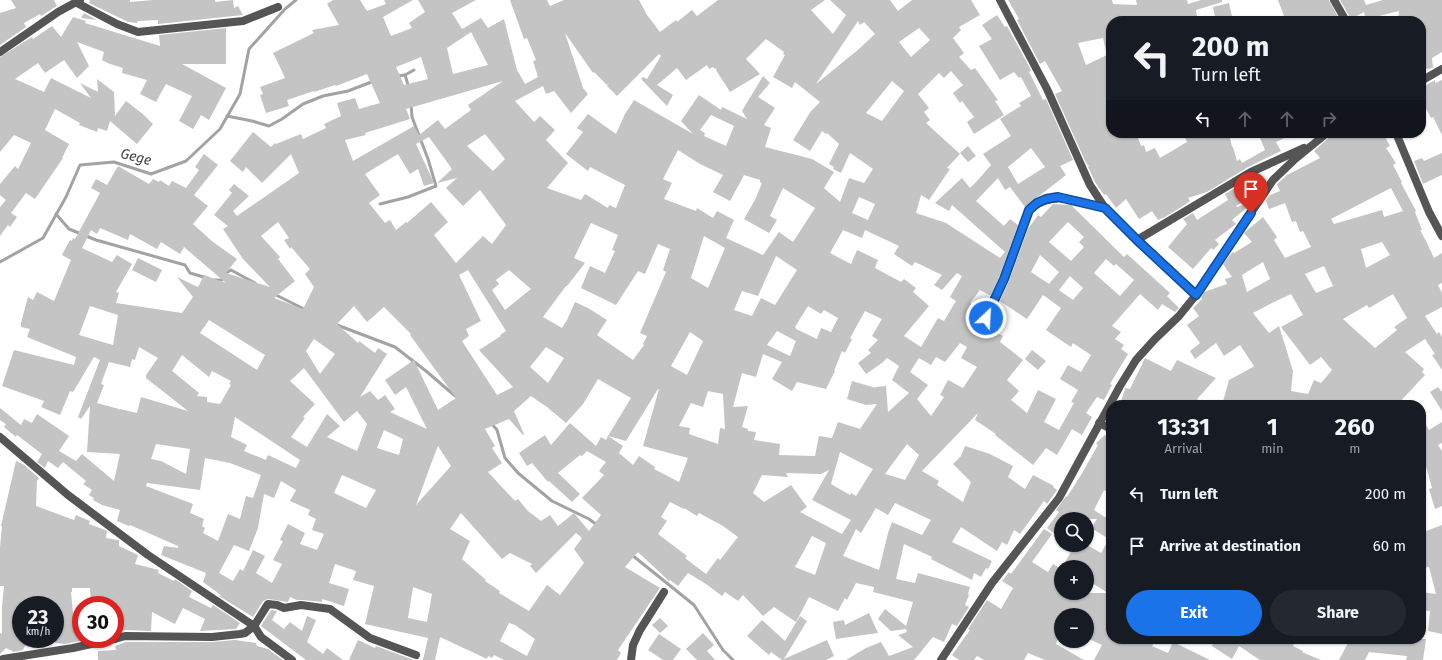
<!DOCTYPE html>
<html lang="en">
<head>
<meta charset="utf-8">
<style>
  body { margin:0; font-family:"Fira Sans",sans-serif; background:#242831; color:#f1f3f6; height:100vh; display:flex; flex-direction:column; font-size:15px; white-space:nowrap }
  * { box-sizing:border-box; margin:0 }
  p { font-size:13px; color:#9ea1a6 }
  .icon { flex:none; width:22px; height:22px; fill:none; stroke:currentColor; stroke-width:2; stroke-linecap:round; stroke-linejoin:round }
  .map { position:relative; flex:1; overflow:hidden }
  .side { position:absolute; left:1106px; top:400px; width:320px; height:244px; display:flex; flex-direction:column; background:#171b24; border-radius:16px; box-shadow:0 1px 3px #0004 }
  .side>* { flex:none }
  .hud { position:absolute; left:1106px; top:16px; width:320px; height:122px; border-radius:16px; box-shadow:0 1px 3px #0004; background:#171b24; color:#f1f3f6; overflow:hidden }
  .controls { position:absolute; left:1054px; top:512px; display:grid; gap:8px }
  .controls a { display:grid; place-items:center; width:40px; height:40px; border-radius:50%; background:#171b24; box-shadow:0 1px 3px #0004; font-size:20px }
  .speed { position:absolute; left:12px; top:596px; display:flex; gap:8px; font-size:20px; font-weight:700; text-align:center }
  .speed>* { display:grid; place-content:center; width:52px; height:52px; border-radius:50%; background:#171b24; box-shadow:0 1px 3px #0004; line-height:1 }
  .speed small { font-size:10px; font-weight:400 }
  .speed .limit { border:6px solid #d22; background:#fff; color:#111 }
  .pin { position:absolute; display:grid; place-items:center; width:34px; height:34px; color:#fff; margin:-41px -17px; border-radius:50% 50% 50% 0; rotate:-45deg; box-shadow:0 0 4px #0007 }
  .pin .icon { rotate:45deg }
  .me { position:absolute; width:44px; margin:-22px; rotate:25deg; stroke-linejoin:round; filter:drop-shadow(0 0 3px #0008) }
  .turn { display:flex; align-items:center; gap:14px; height:84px; padding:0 20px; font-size:18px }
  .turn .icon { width:52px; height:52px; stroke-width:2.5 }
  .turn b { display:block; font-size:28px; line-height:34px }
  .lanes { display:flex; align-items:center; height:38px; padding:0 20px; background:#0003; justify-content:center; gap:20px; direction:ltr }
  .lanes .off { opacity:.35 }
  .eta { display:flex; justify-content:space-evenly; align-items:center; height:68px; text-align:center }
  .eta b { font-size:24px; font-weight:700; line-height:28px }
  .primary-button { display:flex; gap:8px; margin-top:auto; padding:8px 20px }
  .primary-button a { flex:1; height:46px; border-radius:24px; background:#1a73e8; color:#fff; font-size:16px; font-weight:700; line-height:46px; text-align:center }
  .primary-button a+a { background:#242831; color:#f1f3f6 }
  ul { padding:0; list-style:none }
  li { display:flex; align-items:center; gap:12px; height:52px; padding:0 20px }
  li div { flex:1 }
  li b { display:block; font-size:15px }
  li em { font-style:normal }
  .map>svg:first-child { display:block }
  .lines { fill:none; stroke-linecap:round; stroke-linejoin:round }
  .stream { stroke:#a3a3a3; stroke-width:3 }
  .building { fill:#c4c4c4; fill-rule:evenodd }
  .minor { stroke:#555; stroke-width:8 }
  .tertiary { stroke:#555; stroke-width:8 }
  .route-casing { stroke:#114b97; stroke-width:10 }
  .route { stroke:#1a73e8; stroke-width:7 }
  .labels { text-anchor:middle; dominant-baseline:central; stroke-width:3.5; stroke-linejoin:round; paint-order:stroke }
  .water-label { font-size:14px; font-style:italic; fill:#444; stroke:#fff }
</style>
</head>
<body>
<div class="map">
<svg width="1442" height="660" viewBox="0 0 1442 660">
  <rect width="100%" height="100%" fill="#fff"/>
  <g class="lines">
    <g class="stream">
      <path d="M405,75L409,88"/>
      <path d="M397,76L405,75L414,70"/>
      <path d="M227,116L252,121L269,126L282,119L303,104L323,96L348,91L374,81"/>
      <path d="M380,204L408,197L436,186L428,159L412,117L411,103"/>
      <path d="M56,214L69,229L96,240L185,265L190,273L207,278"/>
      <path d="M0,262L43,238L66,197L80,165L114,162L151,174L186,161L220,129L240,94L249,49L285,9L296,0"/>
      <path d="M214,280H222L226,273L231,270L255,283"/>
      <path d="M274,294L306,310"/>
      <path d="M337,325L395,347L426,371L454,395L457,397"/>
      <path d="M492,424L497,430L505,458L518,473L552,501L589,519L597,525"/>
      <path d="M632,555L694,605L723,650L733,660"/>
    </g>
  </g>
  <g class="building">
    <path d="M11,0H54L57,6L41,16L40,14L24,23L26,27L0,45V13L16,8Z"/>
    <path d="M90,0H130V2L153,0H215V2L233,0L234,8L238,6L243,15L158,24V20L138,21L137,23L128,22L89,3Z"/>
    <path d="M333,0H360L367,11L386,4L384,0H413L383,17L391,36L412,28L409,23L425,12L418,0H476L452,13L462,29L481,18L488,28L504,19L517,70L525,84L538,77L533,61L536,60L527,38L524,39L510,0H547L550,6L564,0H639L647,15L660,32L676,20L677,22L692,10L697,16L718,0H825L811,10L833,34L846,15L830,0H890L898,11L912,0H971L980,15L959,27L961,30L953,38L964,53L959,57L971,70L975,68L998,100L995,101L1004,115L974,134L967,122L974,117L962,101L960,103L953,93L963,85L951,71L944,78L939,73L918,94L929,108L924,112L930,120L926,123L960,154L947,168L950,169L929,200L921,195L916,213L946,223L1000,258L1005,252L952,205L949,211L935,203L962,178L970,188L977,181L991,165L983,154L1011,136L1000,119L1021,106L1019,103L1031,96L1021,77L1019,78L1014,72L1000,80L979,46L992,39L982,25L997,15L1005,27L1007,26L1031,70L1029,72L1043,100L1046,99L1073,160L1060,166L1066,175L1025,207L1010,187L1005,190L998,178L976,201L1004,226L1010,219L1018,225L999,277L991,295H989L980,290L970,303L983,312L981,318V322L1003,336L1000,342L1023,360L1007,380L1019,391L1011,400L1027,413L1038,390L1056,399L1044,422L1059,430L1074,403L1071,402L1078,390L1060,379L1068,365L1081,372L1091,355L1073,343L1071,347L1046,330L1061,308L1043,295L1027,319L1000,301L1009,281L1028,229L1038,215L1041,217L1053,204L1071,205L1124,257L1127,254L1170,293L1167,296L1179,308L1175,312L1162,304L1158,310L1140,294L1112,326L1121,332L1115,339L1124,345L1121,349L1128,354L1110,384L1112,385L1104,400L1097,397L1086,413L1092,417L1082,435L1072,429L1057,455L1046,448L1033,465L995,435L996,434L975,420L978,413L922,471L939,481L937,485L963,502L971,482L953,464L961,456L965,446L990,454L1013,466L1008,477L1025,489L1033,475L1054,486L1053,487L1057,490L1047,504L1044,501L1020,534L1014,530L1007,545L1002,542L997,551L961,527L952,542L992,561L988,569L986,568L981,577L974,573L972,580L931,559L932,557L904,544L896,579L915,583L918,573L970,587L968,594L969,595L965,605L969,607L957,626L952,624L944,642L933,637L914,660H846L866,648L881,642L889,656L913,647L898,635L907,632L906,629L891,631L878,619L885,609L906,626L913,602L873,592L874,587L856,583L847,600L845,598L838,611L809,597L796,622L774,607L763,616L743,595L738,601L725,592L722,596L706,584L688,573L678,586L670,580L669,581L638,552L625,567L660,588L618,650L621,653L617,660H504L494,655L492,658L488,656L487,659L440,637L435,660H423L428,638L365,624L374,586L353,580L356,571L335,564L329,583L349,589L344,606L322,599V602L302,600H297L290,597L288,602L268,599L263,601L253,617L219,596L221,595L203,582L206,573L161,555L164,546L178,548V546L130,525L129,526L117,521L120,510L102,505L93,500L94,498L89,495L92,490L83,484L86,481L63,462L58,468L48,461L45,468L37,462L42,454L17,435L16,437L4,427L6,424L0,420V408L21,425L24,419L32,423L37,414L69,436L59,451L76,461L82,454L114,481L120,454L87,452L90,406L81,419L78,417L100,360L94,357L73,392L70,391L60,415L41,407L44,401L2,386L14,350L74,365L76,357L27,337L30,329L21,327V323L28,297L33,300L37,292L54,301L71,260L62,255L70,240L72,241L73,238L75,239L100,193L91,188L96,179L107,185L118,166L149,184L153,179L159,182L160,180L169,186L172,181L186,188L199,170L195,167L204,154L218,165L194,195L208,206L193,224L213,242L237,259L226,273L270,287L243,259L223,229L228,226L214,215L232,193L229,190L234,184L249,196L233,211L237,216L299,173L291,154L262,183L246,167L243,172L230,161L253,132L271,147L275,143L276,144L301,134L303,139L326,128L324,124L341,116L337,103L355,98L359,109L380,103L367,74L336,86L335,85L314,92V91L287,100L289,106L266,113L260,95L263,94L260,87L285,78L280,67L273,53L314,33L312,30L339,25L327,4ZM858,21L860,25L864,22L875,34L859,49L816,84ZM919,28L930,40L911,57L899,42ZM471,32L488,65L453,74L447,48ZM565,33L593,73L594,72L607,85L609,83L607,86L617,96L659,54L661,56L647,79L643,77L641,79L667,106L673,95L657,85L677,68L686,80L707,65L709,69L713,67L715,69L717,68L716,70L730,92L760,74L746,59L766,39L784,52L783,54L785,55L773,77L792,88L795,82L820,102L811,111L793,140L810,151L822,131L826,134L827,133L839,144L829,164L834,167L833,169L841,173L850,153L873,169L864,183L849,178L840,202L824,188L834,172L812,159L765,147L771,128L764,125L775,108L758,97L770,83L763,76L742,111L747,119L722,107L721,110L699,95L681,121L693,134L634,100L625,114L616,134L588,114L577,128L583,132L566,154L588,171L590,167L625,185L616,208L609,205L608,208L585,194L581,200L547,188L568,163L546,140L555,130L540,116L534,122L515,101L543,86L546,94L554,91L571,113L588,94L583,88ZM421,57L428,79L404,85L396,67ZM503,81L468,105L471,110L445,129L438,120L419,135L414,126L353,161L345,140L366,135L365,133L410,119L406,109ZM892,81L904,91L882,121L866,113ZM711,115L734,126L726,146L704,136L705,133L700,130ZM485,134L505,159L493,171L467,146ZM429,137L452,169L437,183L457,178L446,188L463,206L480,190L506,225L492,244L483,236L456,263L434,235L448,222L431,202L407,223L406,222L396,230L390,220L385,223L369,203L380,195L365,174L398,154L410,174L418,169L424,186L434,183L416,144ZM1031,148L1045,167L1018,184L1008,167ZM678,150L700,164L723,175L713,192L730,201L744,175L760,180V182L762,183L755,200L744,219L769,233L777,220L770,216L783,188L815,208L793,242L779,232L763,255L726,238L734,220L717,211L713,218L697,208L696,211L664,199L672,183L663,179ZM859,197L875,204L868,220L852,213ZM278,222L289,238L284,240L290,249L291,247L310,269L305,274L314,287L303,309L274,298L295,281L278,259L280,257L261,236ZM1068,222L1084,237L1079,242L1084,247L1071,261L1049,242ZM591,223L618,235L612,250L615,251L605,273L590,266L581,288L616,305L638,271L645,274L658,244L670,249L663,270L666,272L640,333L647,336L643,344L644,345L633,360L597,335L607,320L588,308L575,302L567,320L562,328L543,317L566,286H567L585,263L574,258ZM100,228L128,240L130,234L157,249L161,242L180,254L184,247L226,283L204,275L198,287L177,277L193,297L182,313L116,303L119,293L116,292L132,264L117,255L112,262L82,248L91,230L97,234ZM843,230L862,238L865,230L899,246L894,254L912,266L915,262L942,275L934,285L942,290L957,273L962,276L950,297L956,301L944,321L938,318L921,347L904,336L929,306L913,292L916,288L904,279L901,282L875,268L878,260L857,250L851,264L830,253ZM704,236L725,248L708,288L691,278ZM1040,255L1059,272L1049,284L1031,272ZM776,256L797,270L775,305L761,298L752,316L734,310L742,291L758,296ZM1106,259L1114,266L1116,264L1134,280L1120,296L1094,273ZM468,270L506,331L500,335L501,336L479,350L513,387L497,395L462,341L469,336L466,329L481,321L459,275ZM509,270L531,289L505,310L492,290L499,284L496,280ZM1070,276L1083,288L1073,300L1059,290ZM90,306L118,315L113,345L79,335ZM354,306L367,322L384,307L411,334L410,335L456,398L438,410L414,360L385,380L395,395L406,387L427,429L390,412L395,409L385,395L378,400L370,391L360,397L387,354L378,348L375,353L359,341L358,343L337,324ZM808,306L821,314L824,310L838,318L831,332L821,328L817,339L796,329V328L795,327ZM865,311L882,319L872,336L878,340L868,350L871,353L858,363L866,374L882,363L887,358L899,366L892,380L909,393L888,412L886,386L875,387L876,388L852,381L847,399L866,405L877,404L860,429L838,422L832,438L819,436L815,456L779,455L780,444L754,440L756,432L748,431V429L742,427L748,406L733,407L742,373L756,377L763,354L782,362L772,379L792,391L797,382L826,389L835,371H834L842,351L845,353L852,339L850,338ZM209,320L265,355L257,370L200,333ZM777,331L796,341L790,356L767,345ZM690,332L703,341L687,375L671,366ZM314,339L335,354L320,374L306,351ZM960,343L967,347L961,358L977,367L963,388L948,380L940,395L944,397L931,416L917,399L928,385L910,372L919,358L931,365L936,357L945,362ZM139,347L158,358L146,375V378L188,411L141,397L137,413L120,409L118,411L119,409L97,403L104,385L101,384L109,362L130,367L132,359L135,360ZM546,347L564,358L548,383L530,367ZM182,355L209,377L212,371L231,381L229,384L231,385L220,404L207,402V397L197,396L199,393L172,371ZM304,368L344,422L357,411L367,424L357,451L327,437L340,426L327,414L307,447L291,437L305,418L303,417L315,404L290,381ZM598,379L631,398L608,436L626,441L658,389H659L643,446L688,458L679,482L654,469L655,467L639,456L633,465L619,453L623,446L608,436L606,440L601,437L596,446L570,423L551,445L545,435L519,453L527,466L532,463L548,482L549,481L572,502L580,494L558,473L580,455L582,456L587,451L606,462L599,471L604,475L582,498L601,515L589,531L574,513L558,526L550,515L541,521L528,511L518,499L515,501L488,472L502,463L492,448L495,446L485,429L509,419L523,435L524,434L514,411L531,396L547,407L566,423L583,404ZM708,391L723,394L725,429L720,428L718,444L689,434L690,428L679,426L691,403L703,407ZM235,417L300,460L296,468L268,455L266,460L244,451L247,445L231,437ZM384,430L403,439L399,455L377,448ZM156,444L190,449L186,474L161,461L151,459ZM907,444L919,455L905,480L885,474ZM438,446L451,466L416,505L431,464ZM840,452L873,469L856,496L851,493L850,495L831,484ZM205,458L230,463L261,475L253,498L246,496L240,519L228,514L218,541L203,533L205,528L202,526L204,519L190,513L193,504L146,486L147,483L200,490ZM829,470L812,500L851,520L842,534L800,512L807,507L791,485L764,502L753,493L762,475L788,477L786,473L821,474ZM342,475L376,490L366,508L334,493ZM281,481L296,490L290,501L310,510L308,515L316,519L312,530L324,534L317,550L300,544L305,533L288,524L280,540L283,541L273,560L282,564L272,583L256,573L265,556L253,550L243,571L240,569L233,581L219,573L234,545L249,551L258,528L264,494L274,498ZM670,502L684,509V508L697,516L699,513L723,526L738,537L720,560L718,558L706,574L685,558L687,556L658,534L667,521L661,517ZM895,503L931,520L922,535L892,522L888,533L879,570L843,556L856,529L861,533L876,508L888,515ZM461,513L502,559L510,553L532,564L530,566L536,573L576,533L582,538L574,549L584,563L560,595L547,585L529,611L499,593L500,591L485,581L486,580L462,559L470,541L450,529ZM812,536L826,543L815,575L795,567ZM413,587L432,594L427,622L408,618ZM509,623L515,625L535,639L527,656L500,641Z"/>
    <path d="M1008,0H1112L1113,4L1137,5L1136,0H1187L1188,4L1201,0H1222V2L1196,10L1198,21H1111V133H1136L1141,146L1144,145L1146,152L1155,148L1160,158L1187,142L1183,133H1229L1232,147H1233L1237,161L1240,159L1242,163L1265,150L1258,133H1296L1276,142L1281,151L1248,167L1207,192L1188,198L1190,201L1186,204L1165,217L1158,220L1152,211L1139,219L1126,199L1116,208L1106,194L1104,195L1095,182L1088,167L1089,166L1086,163L1055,94L1062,91L1045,61L1040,64L1017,20L1019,19ZM1103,38L1107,55L1086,65L1078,43Z"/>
    <path d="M1278,0H1329L1338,17L1332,21H1286Z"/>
    <path d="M1340,0H1364L1366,5L1383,0H1442V52L1432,58L1433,68L1421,70V21H1398L1399,11L1379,16L1380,21H1366L1364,12L1351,19Z"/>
    <path d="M1229,3L1233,21H1216L1213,7Z"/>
    <path d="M84,13L97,20L81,18Z"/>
    <path d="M73,17L86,21L85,23L160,46L159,35L226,28V64H182L226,88L209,120L201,115L193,129L179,121L192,96L166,84L156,102L140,94L147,80L122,73L123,68L110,64L102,60L104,52L77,42L89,66L77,78L64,60L45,73L38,63L15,79L44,92L51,78L91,98L80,83L98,92L97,79L114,92L115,116L126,101L144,115L153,124L137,144L110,121L107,131L98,128L97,132L79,125L80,123L55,109L45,130L69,144L62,158H63L35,199L26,193L11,213L17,217L10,227L8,225L0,236V207L6,200L0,195V184L15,166L18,169L31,143L14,135L0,152V57L32,37L33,39L52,26L61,37Z"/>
    <path d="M1435,80V83L1442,80V135L1433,117L1431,118L1423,103H1425L1421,97V88Z"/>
    <path d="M1334,133H1383L1390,146L1386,148L1396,163L1393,165L1402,182L1401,183L1416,211L1415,212L1422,230H1420L1426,241L1434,258L1442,253V283L1438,285L1442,293V307L1425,316L1437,334L1439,332L1442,337V370L1432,355L1435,354L1425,339L1405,352L1424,369L1422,372L1425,375L1397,405H1312L1290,401L1289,405H1222L1229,380L1253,367L1254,366L1240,345L1224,356L1216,343L1195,359L1190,351L1200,343L1187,325L1199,316L1193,308L1202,299L1201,297L1204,292L1227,284L1225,279L1232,277L1223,264L1230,255L1233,252L1234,253L1252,242L1244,233L1263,217L1277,237L1274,240L1285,258L1311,247L1303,231L1300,232L1296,221L1292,222L1285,203L1269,209L1266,201L1270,195L1280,191L1277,184L1287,175L1320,158L1314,151ZM1391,188L1403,211L1384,217L1382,210L1334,224L1331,219ZM1382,242L1390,255L1366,268L1361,249ZM1263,262L1270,279L1247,292L1242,275ZM1324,266L1333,286L1316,293L1305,274ZM1291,294L1303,315L1281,327L1310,365L1321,357L1332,370L1321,383L1314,380L1308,394L1291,391L1293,371L1279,326L1269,333L1253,313L1274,302ZM1393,294L1407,318L1394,327L1397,330L1375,348L1343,319L1367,305L1369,308Z"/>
    <path d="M968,146L976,156L968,162L960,153Z"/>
    <path d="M1442,153V175L1423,184L1414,161L1422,158L1424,161Z"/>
    <path d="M1257,175L1264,180L1252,196L1236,206L1237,207L1252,202L1249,206L1232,220L1236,224L1215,240L1219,244L1213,250L1211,248L1193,269L1168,247L1187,224L1183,219L1193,213L1197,220L1228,200L1225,194Z"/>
    <path d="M138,258L162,270L156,282L132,270Z"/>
    <path d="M1032,350L1046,361L1038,370L1025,359Z"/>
    <path d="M1145,358L1171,371L1177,360L1216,378L1197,399L1209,405H1126L1120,404L1125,389V388L1130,389Z"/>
    <path d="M1438,387L1442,392V411L1430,392Z"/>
    <path d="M1421,416L1429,430L1442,422V443L1438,445L1442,451V506L1435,509L1429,489L1432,488L1426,466L1421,457Z"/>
    <path d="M1105,435L1111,442V494L1104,490L1094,510L1111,521V639H1156L1152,646L1168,653L1173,642L1210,660H1094L1102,645L1087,638V615H1061V630L1056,644L1084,660H1045L1028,653L1024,660H984L977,656L974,660H959L952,655L970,630L968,629L987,600L1001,609L1013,588L1002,581L1009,572L1011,574L1044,529L1052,534L1032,562L1048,572L1053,564L1061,569V593H1108L1087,580V567H1062L1075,545H1087L1101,553L1109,539L1091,528L1097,519H1061V528L1056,535L1047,528L1059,512L1056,510L1066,496L1067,497L1081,475L1098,445L1096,443Z"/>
    <path d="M16,461L23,464L39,478L37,481L36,506L74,520L76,515L90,521L89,524L105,530L107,531L106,538L118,540H119V546L138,555L135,564L159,570L158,573L174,581L175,579L192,591L189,597L211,608L213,605L240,623L236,629L200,631L205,619L183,608L175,624L152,612L151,631L125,630L118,632L119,607H115V605H91L90,588H72V592H71L73,613L81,612V627L78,628L80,641L65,644L55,643V605H33L21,603V639H38L35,648L25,646L23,650L14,652L6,648L0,654V633L2,634V607L4,586H0V547L2,526H1Z"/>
    <path d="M1442,525V634L1428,631L1430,611L1421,610V592L1436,594L1429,567L1421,568V533Z"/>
    <path d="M271,610L277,611L272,620L284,629L290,622L302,631L307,616L316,620L307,642L323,654L327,648L343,660H306L261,626Z"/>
    <path d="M869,613L878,633L836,639L833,622L844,620L845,625Z"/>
    <path d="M800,616L807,621L784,659L827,640L834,656L826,660H782L771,652L769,655L747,636L762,620L785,641Z"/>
    <path d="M660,618L668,626L660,633L652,625Z"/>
    <path d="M703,633L714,645L707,651L715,660H697L686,649Z"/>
    <path d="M659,634L681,649L673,660H663L648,650Z"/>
    <path d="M1215,639H1296L1293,646L1303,651L1302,652L1321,660H1260L1239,646L1232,659L1212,646Z"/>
    <path d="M1350,639L1384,641V639H1426L1423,660H1406L1407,656L1369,652L1365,660H1339Z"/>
    <path d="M235,640L256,643L257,646L268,649L283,660H98V651L116,650L115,646L126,642H212Z"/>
    <path d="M358,640L375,648L376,646L414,660H349Z"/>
  </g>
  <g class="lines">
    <g class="minor">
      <path d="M1000,0L1047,89L1090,185L1105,208L1137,240L1196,295"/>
      <path d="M77,3L117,24L138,32L243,21L278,7"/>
      <path d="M0,52L58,12L80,0"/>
      <path d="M1421,81L1442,69"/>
      <path d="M1137,240L1251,172L1304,148"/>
      <path d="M986,318L1004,279L1029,210C1053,189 1077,201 1105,208"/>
      <path d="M1099,423L1111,429"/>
      <path d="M0,437L68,495L148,555L254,626L261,637L292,660"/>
      <path d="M115,639L125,636L212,637L240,634L245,633L254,626L268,604L277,605L284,608L301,605L330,609L370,638L416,655"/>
      <path d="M1,660L3,659L73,648L114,639"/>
      <path d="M631,660L633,645L640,630L664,592"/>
      <path d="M941,660L992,583L1059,498L1120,386L1136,360L1155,339L1179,316L1196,295L1273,180L1294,160L1327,133"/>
    </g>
    <g class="tertiary">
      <path d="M1334,0L1346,21"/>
      <path d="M1396,133L1429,212L1442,236"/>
    </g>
  </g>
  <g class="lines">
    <g class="route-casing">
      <path id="route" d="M986,318L1004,279L1029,210L1037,203L1046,199L1058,197L1105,208L1137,240L1196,295L1251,213"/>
    </g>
    <use href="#route" class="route"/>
  </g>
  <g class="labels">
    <g class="water-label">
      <text transform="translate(136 157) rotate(14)">Gege</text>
    </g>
  </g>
</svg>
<div class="controls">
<a><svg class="icon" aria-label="search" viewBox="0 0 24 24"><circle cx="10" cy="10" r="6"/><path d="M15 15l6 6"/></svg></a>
<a>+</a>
<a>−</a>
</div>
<div class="speed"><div>23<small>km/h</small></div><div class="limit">30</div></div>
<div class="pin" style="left:1251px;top:213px;background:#d93025"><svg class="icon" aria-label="arrive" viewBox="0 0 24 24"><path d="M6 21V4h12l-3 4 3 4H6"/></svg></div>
<svg class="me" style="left:986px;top:318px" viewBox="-20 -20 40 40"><circle r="17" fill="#1a73e8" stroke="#fff" stroke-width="3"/><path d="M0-11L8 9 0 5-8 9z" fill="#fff"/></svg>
<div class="hud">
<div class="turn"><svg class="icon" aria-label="left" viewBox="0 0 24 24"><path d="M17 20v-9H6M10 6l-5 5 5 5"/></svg><div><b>200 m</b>Turn left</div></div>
<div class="lanes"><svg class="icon" aria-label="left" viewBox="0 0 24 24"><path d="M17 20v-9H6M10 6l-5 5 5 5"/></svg><svg class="icon off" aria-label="ahead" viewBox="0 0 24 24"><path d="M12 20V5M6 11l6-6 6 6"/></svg><svg class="icon off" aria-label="ahead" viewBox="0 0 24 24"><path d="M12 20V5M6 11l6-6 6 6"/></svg><svg class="icon off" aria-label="right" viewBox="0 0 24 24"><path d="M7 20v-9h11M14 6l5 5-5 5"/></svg></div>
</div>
<section class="side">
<div class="eta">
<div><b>13:31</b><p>Arrival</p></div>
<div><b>1</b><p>min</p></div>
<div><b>260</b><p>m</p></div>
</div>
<ul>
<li><svg class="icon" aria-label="left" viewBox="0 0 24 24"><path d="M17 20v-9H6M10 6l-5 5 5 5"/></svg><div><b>Turn left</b></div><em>200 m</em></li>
<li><svg class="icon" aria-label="arrive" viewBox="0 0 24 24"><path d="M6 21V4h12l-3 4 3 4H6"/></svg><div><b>Arrive at destination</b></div><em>60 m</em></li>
</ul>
<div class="primary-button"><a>Exit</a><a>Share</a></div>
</section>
</div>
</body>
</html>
